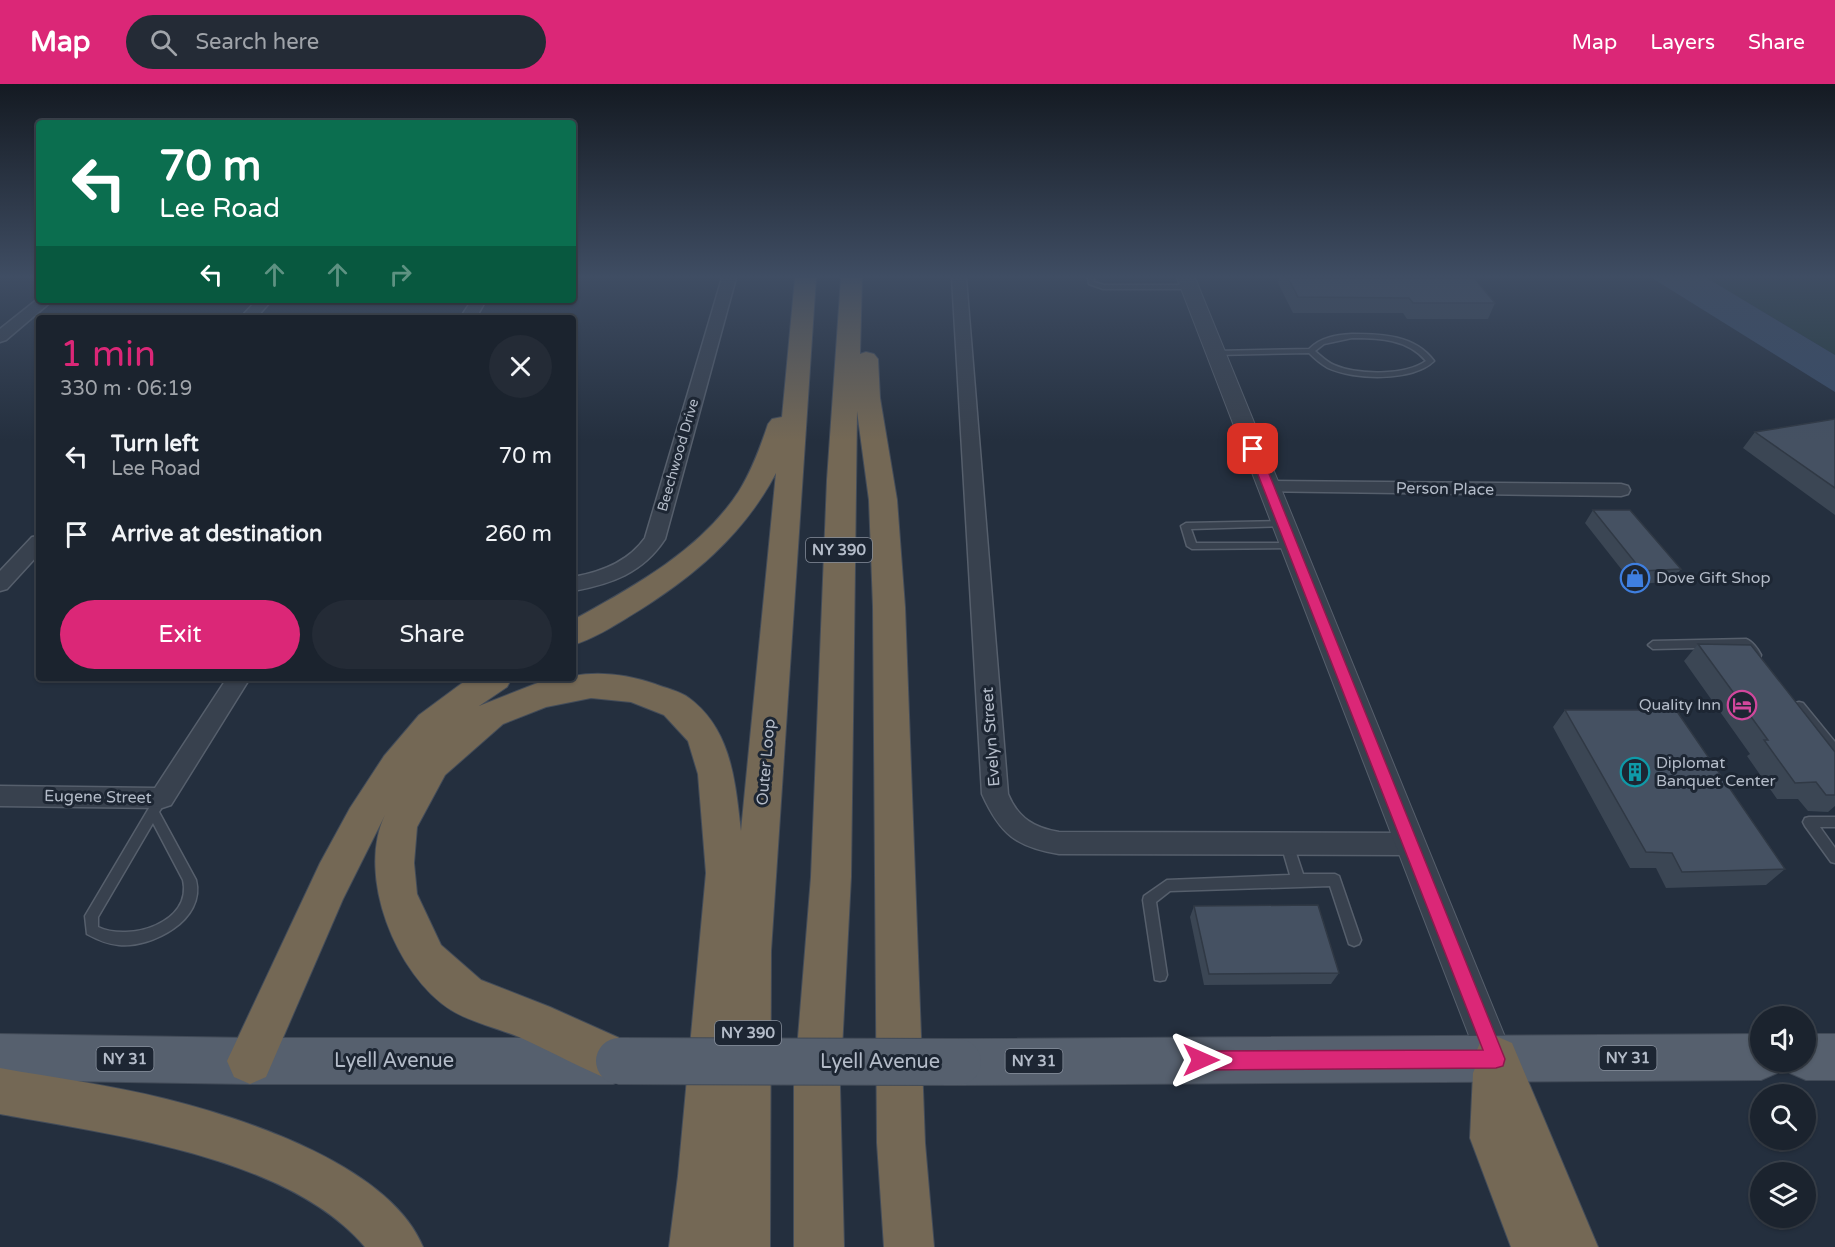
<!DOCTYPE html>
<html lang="en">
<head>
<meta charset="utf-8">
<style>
  body { margin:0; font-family:"Varela Round",sans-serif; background:#242b36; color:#f1f3f6; height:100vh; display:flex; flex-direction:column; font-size:22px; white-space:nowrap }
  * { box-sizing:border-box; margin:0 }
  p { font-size:20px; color:#a0a4aa }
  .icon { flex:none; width:33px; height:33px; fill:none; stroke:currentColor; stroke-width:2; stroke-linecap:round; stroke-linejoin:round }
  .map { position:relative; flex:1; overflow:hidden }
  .details { position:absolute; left:36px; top:231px; width:540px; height:366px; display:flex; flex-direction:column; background:#1b232e; border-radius:6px; box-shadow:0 2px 4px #0004,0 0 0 2px #39404a }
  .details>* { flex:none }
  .guide { position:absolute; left:36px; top:36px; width:540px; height:183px; border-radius:6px; box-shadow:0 2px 4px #0004,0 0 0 2px #39404a; background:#0b6e4f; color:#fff; overflow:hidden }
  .buttons { position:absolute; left:1750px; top:922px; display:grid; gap:12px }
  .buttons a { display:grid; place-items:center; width:66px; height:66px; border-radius:50%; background:#1b232e; box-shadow:0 2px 4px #0004,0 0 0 2px #39404a; font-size:30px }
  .pin { position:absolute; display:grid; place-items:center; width:51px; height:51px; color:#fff; margin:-26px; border-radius:12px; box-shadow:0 3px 9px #0006 }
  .me { position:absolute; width:66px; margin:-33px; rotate:90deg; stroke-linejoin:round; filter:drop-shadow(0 0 4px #0008) }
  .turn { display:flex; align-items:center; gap:21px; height:126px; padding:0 24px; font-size:27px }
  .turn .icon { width:78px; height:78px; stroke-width:2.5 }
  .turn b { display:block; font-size:42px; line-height:51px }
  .lanes { display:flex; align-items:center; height:57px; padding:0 24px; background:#0003; justify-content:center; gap:30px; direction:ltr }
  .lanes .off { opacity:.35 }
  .round { display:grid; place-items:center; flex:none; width:63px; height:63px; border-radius:32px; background:#242b36 }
  .summary { display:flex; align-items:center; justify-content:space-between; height:102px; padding:0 24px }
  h1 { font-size:36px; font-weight:600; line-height:45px; color:#db2777 }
  .button { display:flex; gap:12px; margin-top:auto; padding:12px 24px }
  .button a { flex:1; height:69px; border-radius:36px; background:#db2777; color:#fff; font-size:24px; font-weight:600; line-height:69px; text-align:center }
  .button a+a { background:#242b36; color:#f1f3f6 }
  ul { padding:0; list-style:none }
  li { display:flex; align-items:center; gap:18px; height:78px; padding:0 24px }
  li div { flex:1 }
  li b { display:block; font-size:22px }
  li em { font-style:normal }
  header { display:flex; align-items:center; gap:36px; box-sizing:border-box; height:84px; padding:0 30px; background:#db2777; color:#fff }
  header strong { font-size:28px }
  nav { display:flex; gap:33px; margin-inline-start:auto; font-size:21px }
  .search { width:420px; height:54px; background:#242b36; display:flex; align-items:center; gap:15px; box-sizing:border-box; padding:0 21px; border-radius:33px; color:#a0a4aa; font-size:22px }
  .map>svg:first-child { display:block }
  .green { fill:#263c3f }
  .water { fill:#394c67 }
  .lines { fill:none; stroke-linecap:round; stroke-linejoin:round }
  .service-casing { stroke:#565f6c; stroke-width:3 }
  .minor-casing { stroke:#565f6c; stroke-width:3 }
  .tertiary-casing { stroke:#565f6c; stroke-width:2 }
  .primary-casing { stroke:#414a57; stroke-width:2 }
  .motorway-casing { stroke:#434c59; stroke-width:2 }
  .service { fill:#38414e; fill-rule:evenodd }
  .minor { fill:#38414e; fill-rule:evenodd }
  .tertiary { fill:#38414e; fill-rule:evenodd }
  .primary { fill:#56606e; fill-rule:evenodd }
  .motorway { fill:#746855; fill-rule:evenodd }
  .primary-bridge-casing { stroke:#414a57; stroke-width:48; stroke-linecap:butt }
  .primary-bridge { stroke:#56606e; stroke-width:46 }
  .wall { fill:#3b4654 }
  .building { fill:#455162; stroke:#303945; stroke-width:1.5 }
  .route { fill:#db2777; stroke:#8e194d; stroke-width:1.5 }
  .labels { text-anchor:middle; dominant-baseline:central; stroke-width:6; stroke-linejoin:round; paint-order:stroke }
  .far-street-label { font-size:14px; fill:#b4bcc9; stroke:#1d2633 }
  .shield { fill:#1d2633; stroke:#878f9c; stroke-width:1.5 }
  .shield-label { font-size:15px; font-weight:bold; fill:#b4bcc9 }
  .street-label { font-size:16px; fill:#b4bcc9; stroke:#1d2633 }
  .poi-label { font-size:16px; fill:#b4bcc9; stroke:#1d2633; text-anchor:start }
  .near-street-label { font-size:20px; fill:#b4bcc9; stroke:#1d2633 }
</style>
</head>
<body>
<header>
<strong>Map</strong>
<div class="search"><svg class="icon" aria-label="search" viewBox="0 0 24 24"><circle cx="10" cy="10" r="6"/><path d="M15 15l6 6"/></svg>Search here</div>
<nav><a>Map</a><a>Layers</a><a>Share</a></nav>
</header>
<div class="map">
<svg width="1835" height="1163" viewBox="0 0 1835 1163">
  <rect width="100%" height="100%" fill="#242f3e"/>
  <path class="green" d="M1707,194H1835V271Z"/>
  <path class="water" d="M1652,194H1707L1835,271V308Z"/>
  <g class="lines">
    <g class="service-casing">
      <g id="service">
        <path d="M1088,194H1094V198L1104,201H1190L1193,203L1190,205H1103L1089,200Z"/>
        <path d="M1352,250C1382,250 1415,251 1434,277C1412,298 1354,296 1328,284C1321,280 1315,275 1309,269L1216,271L1212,269L1216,267L1309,265C1321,253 1336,251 1352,250ZM1352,254C1379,254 1408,255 1426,277C1405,292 1357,291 1334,281C1327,278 1321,272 1315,267L1324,260Z"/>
        <path d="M1283,437L1286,438L1288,440L1286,442L1191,445L1196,459H1292L1295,460L1297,462L1295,464L1192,465L1187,462L1181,442L1186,439Z"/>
        <path d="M1746,555C1752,557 1758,565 1761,571L1760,574H1752L1743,563L1653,565L1648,561L1653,557Z"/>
        <path d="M1799,618L1803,619L1835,658V670L1831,669L1795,625L1794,622L1795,619Z"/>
        <path d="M162,709L166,711L168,714L159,728L196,796C206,836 152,864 119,861C107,860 98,856 87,850L85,832L149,724L158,711ZM153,739L183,796C193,839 129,858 98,843V833Z"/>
        <path d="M1809,733H1835V743H1820L1835,764V779L1831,778L1805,742L1803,738L1805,734Z"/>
        <path d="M1287,755L1291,756L1293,760L1303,790H1335L1339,792L1361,856L1359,860L1354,862L1349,860L1330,802L1170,807L1156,818L1167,891L1165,896L1160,897L1155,896L1143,816L1144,812L1167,796L1290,791L1281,760L1283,756Z"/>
      </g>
    </g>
    <g class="minor-casing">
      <g id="minor">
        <path d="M722,194H736L665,455C643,489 611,500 573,507V493C601,488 628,478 645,454Z"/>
        <path d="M952,194H966L1008,710C1018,734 1034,744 1059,748L1410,749L1419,752L1423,760L1419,768L1410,771L1059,770C1016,763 1000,750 982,710Z"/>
        <path d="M39,214L53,216L6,256L0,258V245Z"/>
        <path d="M257,216H272L256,234H240Z"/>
        <path d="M472,216H486L476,234H460Z"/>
        <path d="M1268,397L1621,400L1628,402L1630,406L1628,410L1621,412L1261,407L1259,403L1261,399Z"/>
        <path d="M39,452V470L7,505L0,507V487L32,453Z"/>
        <path d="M227,594H250L171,721L162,724L0,722V702L155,704Z"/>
      </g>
    </g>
    <g class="tertiary-casing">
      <path id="tertiary" d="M1177,194H1195L1514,975L1509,988L1496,993L1483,988L1478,975Z"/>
    </g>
    <g class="primary-casing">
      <g id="primary">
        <path d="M0,950L250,954H613L629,961L636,977L629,993L613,1000H250L0,996Z"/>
        <path d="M1761,950V978H1781L1777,989L1761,996L958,1001L942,994L935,978L942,962L958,955Z"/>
        <path d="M1806,950H1835V996H1806L1790,989L1786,978H1806Z"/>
      </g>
    </g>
    <g class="motorway-casing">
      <g id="motorway">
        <path d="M795,194H816L771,867L770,1163H669L678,1092L706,789L698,690L688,657L664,631L631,618L591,614L546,623L503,640L445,691L417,743L414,779L417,810L441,861L481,896L550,923L635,961L642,977L635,993L619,1000C585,986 552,968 519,953C497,944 470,938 451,926C396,891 356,791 385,731L343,815L266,993L250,1000L234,993L227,977L320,779L350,724L384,672L419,631L469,594H512L507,603L479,622L540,598L573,594V592C600,587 629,591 655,600C665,604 680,607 689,614C732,646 735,698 741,747L776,389C743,452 691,495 630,532C612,543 593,555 573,561V536C633,503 701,466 739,407C752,386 760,364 768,340L772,335L782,333Z"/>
        <path d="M841,194H862L860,270L866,268L874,270L878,275L880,314L897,416L905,523L925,1059L934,1163H884L877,1059L873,523L869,416L857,327L851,793L840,1003L844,1163H794V1003L811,793L827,396Z"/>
        <path d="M1496,952L1512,959L1598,1163H1511L1470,1054L1473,989L1476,982L1473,975L1480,959Z"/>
        <path d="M0,984C55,994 112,1001 166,1015C246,1035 390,1082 423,1163H365C288,1072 112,1051 0,1030Z"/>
      </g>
    </g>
    <use href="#service" class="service"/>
    <use href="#minor" class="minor"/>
    <use href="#tertiary" class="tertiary"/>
    <use href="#primary" class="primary"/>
    <use href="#motorway" class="motorway"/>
    <g class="primary-bridge-casing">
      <path id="primary-bridge" d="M619,977L958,978"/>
    </g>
    <use href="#primary-bridge" class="primary-bridge"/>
  </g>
  <g class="wall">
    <path d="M1279,194H1396L1495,219L1488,235H1407L1403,229H1293L1278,199Z"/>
    <path d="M1835,335V431L1743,364L1755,348Z"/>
    <path d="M1593,426L1681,485L1671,498L1633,500L1585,439Z"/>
    <path d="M1698,560L1835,668V722L1828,728L1808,727L1798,715H1777L1747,672L1750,670L1684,577Z"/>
    <path d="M1565,626L1785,785L1766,801L1666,804L1656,784H1630L1553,643Z"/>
    <path d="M1194,822L1339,889L1331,900L1204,901L1190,833Z"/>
  </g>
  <g class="building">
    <path d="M1288,194L1475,195L1495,219H1413L1409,214L1298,213Z"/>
    <path d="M1835,335V404L1755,348Z"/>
    <path d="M1593,426H1630L1681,485L1642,487Z"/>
    <path d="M1698,560L1751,561L1835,668V711H1826L1816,698L1795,699L1764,656H1768Z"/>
    <path d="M1565,626H1676L1785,785L1682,788L1672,769L1646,768Z"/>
    <path d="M1318,821L1339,889L1209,890L1194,822Z"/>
  </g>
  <linearGradient id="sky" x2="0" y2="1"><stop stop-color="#141a22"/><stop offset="0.54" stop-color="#3f4d63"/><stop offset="1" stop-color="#3f4d63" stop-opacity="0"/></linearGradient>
  <rect width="1835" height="357" fill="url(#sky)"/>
  <path class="route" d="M1253,362L1259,365L1505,975L1503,982L1496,984L1201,986L1195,983L1192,976L1195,970L1201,967L1483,966L1248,365Z"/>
  <defs>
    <g id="shop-ring" transform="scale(1.5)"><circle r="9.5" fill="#1d2633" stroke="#3f7fe0" stroke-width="1.5"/><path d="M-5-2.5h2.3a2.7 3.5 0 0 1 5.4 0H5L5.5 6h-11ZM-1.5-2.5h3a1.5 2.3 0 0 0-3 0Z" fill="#3f7fe0"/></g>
    <g id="hotel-ring" transform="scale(1.5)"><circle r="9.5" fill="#1d2633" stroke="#d1479c" stroke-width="1.5"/><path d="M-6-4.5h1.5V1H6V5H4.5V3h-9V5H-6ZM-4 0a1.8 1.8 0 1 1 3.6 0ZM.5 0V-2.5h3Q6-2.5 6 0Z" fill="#d1479c"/></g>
    <g id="building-ring" transform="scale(1.5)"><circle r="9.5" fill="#1d2633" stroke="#0f9aa8" stroke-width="1.5"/><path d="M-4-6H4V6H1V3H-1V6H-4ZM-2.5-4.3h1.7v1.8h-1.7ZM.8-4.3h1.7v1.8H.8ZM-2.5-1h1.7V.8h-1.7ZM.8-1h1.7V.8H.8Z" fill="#0f9aa8"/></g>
  </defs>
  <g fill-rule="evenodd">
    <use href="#shop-ring" x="1635" y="494"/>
    <use href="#hotel-ring" x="1742" y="621"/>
    <use href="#building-ring" x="1635" y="688"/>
  </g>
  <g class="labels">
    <g class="far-street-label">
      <text transform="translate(678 371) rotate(-74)">Beechwood Drive</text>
    </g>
    <g class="shield">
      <rect x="806" y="454" width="66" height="24" rx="4.5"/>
      <rect x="715" y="937" width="66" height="24" rx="4.5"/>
      <rect x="1599.5" y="962" width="57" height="24" rx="4.5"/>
      <rect x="96.5" y="963" width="57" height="24" rx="4.5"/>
      <rect x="1005.5" y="965" width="57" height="24" rx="4.5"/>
    </g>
    <g class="shield-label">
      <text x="839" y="466">NY 390</text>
      <text x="748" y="949">NY 390</text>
      <text x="1628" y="974">NY 31</text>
      <text x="125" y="975">NY 31</text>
      <text x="1034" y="977">NY 31</text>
    </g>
    <g class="street-label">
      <text transform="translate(1445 405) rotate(1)">Person Place</text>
      <text transform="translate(991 653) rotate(-94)">Evelyn Street</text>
      <text transform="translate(766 678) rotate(-85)">Outer Loop</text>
      <text transform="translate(98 713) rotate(1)">Eugene Street</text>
    </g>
    <g class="poi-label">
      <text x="1656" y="494">Dove Gift Shop</text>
      <text x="1721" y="621" text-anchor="end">Quality Inn</text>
      <text x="1656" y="679">Diplomat<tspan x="1656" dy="18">Banquet Center</tspan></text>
    </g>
    <g class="near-street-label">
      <text x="394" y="977">Lyell Avenue</text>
      <text x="880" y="978">Lyell Avenue</text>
    </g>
  </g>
</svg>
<div class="buttons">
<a><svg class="icon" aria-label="sound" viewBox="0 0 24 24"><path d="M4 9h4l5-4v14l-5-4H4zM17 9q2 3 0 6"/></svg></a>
<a><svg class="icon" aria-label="search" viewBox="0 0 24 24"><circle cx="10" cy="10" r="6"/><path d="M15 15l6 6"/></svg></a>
<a><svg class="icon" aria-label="layers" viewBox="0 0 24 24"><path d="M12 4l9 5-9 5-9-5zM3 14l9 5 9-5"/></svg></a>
</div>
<div class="pin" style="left:1253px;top:365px;background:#d93025"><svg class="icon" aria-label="arrive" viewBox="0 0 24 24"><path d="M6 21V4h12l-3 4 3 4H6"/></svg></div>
<svg class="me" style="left:1201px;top:976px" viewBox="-20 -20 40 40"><path d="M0-17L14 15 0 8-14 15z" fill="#db2777" stroke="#fff" stroke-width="4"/></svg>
<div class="guide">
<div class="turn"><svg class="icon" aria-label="left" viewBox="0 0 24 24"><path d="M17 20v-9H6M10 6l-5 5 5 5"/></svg><div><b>70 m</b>Lee Road</div></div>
<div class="lanes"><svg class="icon" aria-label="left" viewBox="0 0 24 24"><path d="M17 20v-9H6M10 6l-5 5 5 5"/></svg><svg class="icon off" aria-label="ahead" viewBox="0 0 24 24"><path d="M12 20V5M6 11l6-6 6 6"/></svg><svg class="icon off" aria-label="ahead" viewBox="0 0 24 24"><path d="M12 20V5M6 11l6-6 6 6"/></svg><svg class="icon off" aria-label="right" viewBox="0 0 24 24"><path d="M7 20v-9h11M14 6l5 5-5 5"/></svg></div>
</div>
<section class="details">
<div class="summary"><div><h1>1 min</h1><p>330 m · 06:19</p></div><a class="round"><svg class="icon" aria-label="close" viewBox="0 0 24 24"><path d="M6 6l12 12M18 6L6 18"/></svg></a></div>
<ul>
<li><svg class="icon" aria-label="left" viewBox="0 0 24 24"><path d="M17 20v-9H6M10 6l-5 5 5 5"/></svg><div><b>Turn left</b><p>Lee Road</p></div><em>70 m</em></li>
<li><svg class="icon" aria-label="arrive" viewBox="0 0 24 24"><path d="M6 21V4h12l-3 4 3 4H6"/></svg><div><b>Arrive at destination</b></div><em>260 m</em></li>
</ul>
<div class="button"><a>Exit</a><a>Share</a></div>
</section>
</div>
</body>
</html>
